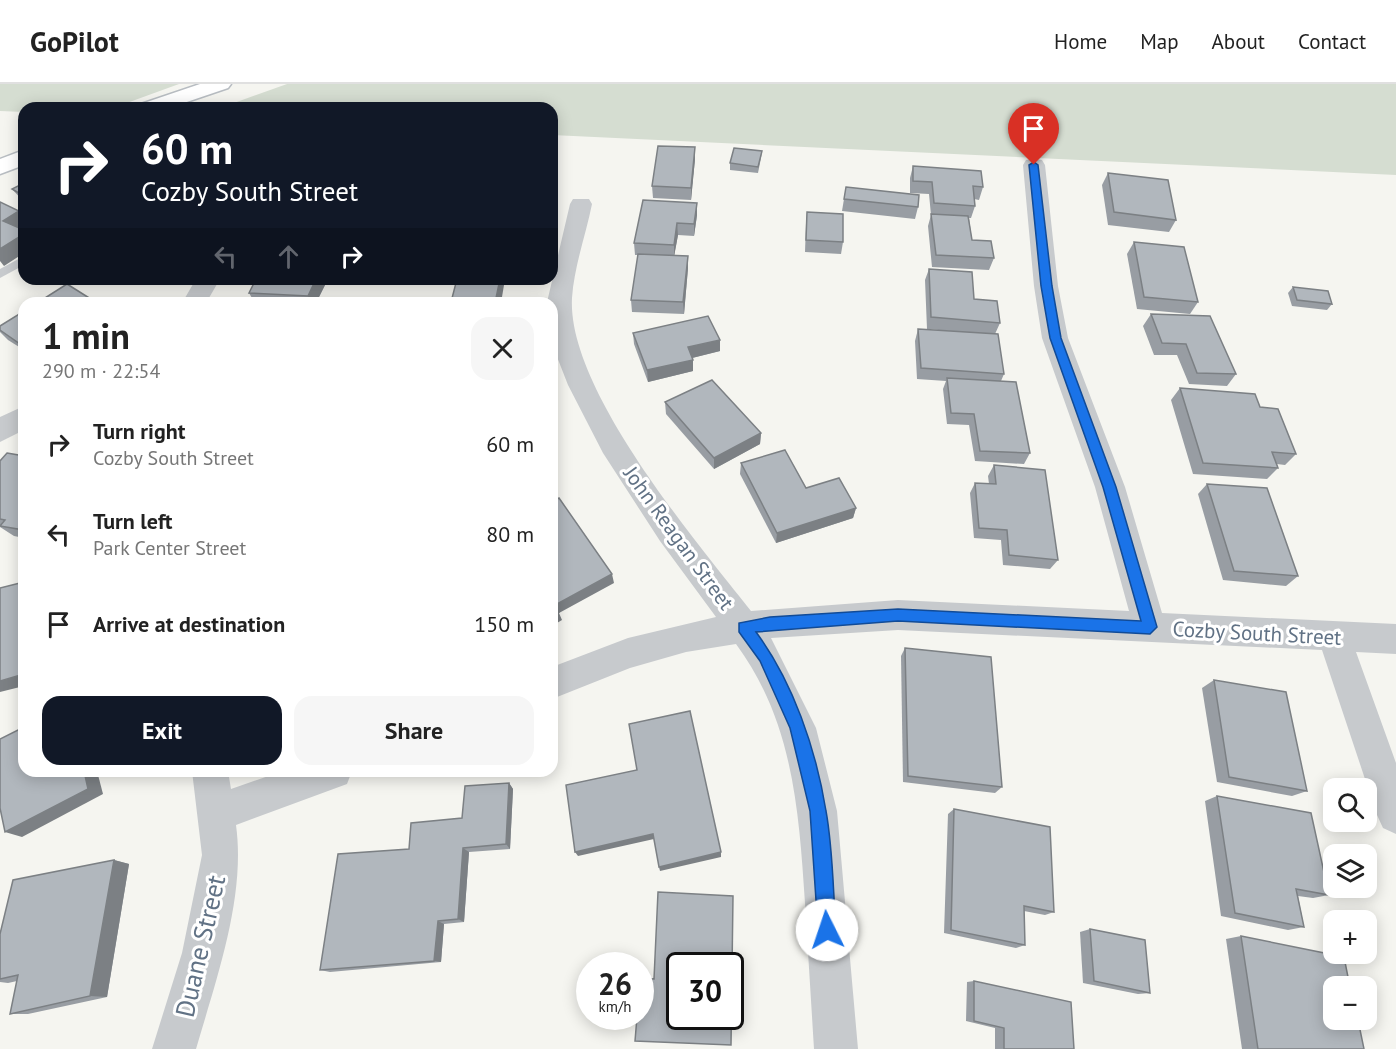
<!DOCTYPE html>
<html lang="en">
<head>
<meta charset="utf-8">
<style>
  body { margin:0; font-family:"PT Sans",sans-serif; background:#f6f6f6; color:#222; height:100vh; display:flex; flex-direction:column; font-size:22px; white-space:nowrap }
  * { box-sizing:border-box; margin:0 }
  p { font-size:20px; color:#767676 }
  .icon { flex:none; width:33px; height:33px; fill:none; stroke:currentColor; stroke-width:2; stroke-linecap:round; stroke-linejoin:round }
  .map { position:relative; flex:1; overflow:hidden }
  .drawer { position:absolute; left:18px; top:213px; width:540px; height:480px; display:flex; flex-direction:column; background:#fff; border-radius:18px; box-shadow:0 3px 15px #0003 }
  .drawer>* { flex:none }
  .banner { position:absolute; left:18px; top:18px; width:540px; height:183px; border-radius:18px; box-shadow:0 3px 15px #0003; background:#111827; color:#fff; overflow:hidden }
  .fabs { position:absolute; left:1323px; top:694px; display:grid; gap:12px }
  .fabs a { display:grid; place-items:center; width:54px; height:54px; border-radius:12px; background:#fff; box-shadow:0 3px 15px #0003; font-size:30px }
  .speed { position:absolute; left:576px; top:868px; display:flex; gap:12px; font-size:30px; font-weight:700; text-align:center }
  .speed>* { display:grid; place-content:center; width:78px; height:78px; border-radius:50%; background:#fff; box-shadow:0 3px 15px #0003; line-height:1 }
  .speed small { font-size:15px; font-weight:400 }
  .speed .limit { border:3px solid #111; border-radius:9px; background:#fff; color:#111 }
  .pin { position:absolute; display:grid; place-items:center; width:51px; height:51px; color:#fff; margin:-62px -26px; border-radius:50% 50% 50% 0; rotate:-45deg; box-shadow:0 0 6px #0007 }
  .pin .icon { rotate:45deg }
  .me { position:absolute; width:66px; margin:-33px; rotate:356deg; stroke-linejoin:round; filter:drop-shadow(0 0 4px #0008) }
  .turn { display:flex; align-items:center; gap:21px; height:126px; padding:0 24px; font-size:27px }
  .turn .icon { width:78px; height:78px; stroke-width:2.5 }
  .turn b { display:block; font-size:42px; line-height:51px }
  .lanes { display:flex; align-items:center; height:57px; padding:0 24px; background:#0003; justify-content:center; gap:30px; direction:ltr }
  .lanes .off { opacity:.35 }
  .round { display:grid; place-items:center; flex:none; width:63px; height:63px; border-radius:18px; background:#f6f6f6 }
  .headline { display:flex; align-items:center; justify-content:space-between; height:102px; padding:0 24px }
  h1 { font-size:36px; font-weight:700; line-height:45px }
  .primary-button { display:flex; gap:12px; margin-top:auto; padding:12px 24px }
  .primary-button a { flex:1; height:69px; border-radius:18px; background:#111827; color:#fff; font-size:24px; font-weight:700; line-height:69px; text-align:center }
  .primary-button a+a { background:#f6f6f6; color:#222 }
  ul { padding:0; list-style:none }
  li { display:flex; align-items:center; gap:18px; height:90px; padding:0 24px }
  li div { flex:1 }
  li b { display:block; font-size:22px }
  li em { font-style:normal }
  header { display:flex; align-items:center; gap:36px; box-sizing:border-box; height:84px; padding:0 30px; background:#fff; border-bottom:2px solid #e0e0e0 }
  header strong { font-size:28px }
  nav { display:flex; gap:33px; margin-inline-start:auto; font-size:21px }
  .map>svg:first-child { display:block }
  .green { fill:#d5ddd1 }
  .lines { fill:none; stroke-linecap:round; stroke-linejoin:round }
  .secondary-casing { stroke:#b8bdc2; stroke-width:3 }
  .lane { fill:#c7cacd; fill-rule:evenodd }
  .street { fill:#c7cacd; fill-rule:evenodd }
  .secondary { fill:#fff; fill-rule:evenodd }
  .wall { fill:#989da3 }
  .shaded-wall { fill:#7c8084 }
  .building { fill:#b1b7bd; stroke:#7c8084; stroke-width:1.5; fill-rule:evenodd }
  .route { fill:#1a73e8; stroke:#114b97; stroke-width:1.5 }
  .labels { text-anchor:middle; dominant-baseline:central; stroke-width:6; stroke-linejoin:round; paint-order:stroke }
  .street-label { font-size:21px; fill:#617285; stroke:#fff }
  .near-street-label { font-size:26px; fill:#617285; stroke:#fff }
</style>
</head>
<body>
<header>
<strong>GoPilot</strong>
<nav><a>Home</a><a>Map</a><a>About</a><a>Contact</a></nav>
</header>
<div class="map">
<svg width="1396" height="965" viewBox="0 0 1396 965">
  <rect width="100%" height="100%" fill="#f5f5f0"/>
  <g class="green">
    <path d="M0,0H179L113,24H24V28L0,27Z"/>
    <path d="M287,0H1396V91L552,51V24H220Z"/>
  </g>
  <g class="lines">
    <g class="secondary-casing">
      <g id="secondary">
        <path d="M200,0H231L228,4L169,24H137L141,20Z"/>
        <path d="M24,66V81L0,90V75Z"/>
      </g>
    </g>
    <path class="lane" d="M24,172V181L0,194V185Z"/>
    <g class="street">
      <path d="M1034,75L1042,76L1045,81L1058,202L1068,254L1125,403L1162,529L1396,540V570L1356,568L1396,679V750L1383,744L1377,731L1322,566L898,546L771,554L816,644L837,727L858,965H814C811,916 808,868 805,819C799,727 793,637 736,560L686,568L630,584L552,615V583L628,554L716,533L660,457L603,369L568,301L552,260V219H548V214L570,120L573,115H589L592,120C586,150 574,183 572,214C567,305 695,456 751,527L898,516L1129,527L1095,403L1042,254L1034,202L1023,81L1026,76Z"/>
      <path d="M196,195H220L206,219H182Z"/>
      <path d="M24,322V346L0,358V333Z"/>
      <path d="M192,687H228L231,705L283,687H352L347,700L236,741C246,813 216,896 196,965H152L182,869L202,771Z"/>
    </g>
    <use href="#secondary" class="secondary"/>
  </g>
  <g class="wall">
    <path d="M762,67L761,74L758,89L730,86V79Z"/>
    <path d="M695,75L691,116L653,114L652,102Z"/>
    <path d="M913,82L983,103L979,116L974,115L975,122L971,134H969L972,156L994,174L989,186L932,183L928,142L931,131L929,110L910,109V94Z"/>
    <path d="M1108,89L1176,136L1169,148L1108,141L1102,101Z"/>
    <path d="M24,99V118L12,105Z"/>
    <path d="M846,103L918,123L915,135L842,127Z"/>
    <path d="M643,116L697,131L694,152L678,151L674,172H688V184L684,230L632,228L631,216L638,171H635L634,159Z"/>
    <path d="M807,128L843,158L841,170L805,168L806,140Z"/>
    <path d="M1134,158L1198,218L1190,230L1137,225L1127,170Z"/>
    <path d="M929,185L974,215L1000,239L995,250L1004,290L1001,297L1030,369L1024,380L975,377L969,341L947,340L943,305L946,297L917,295L915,257L918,245L962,248L927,245L925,196Z"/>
    <path d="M85,195H147L143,200L88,198Z"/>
    <path d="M256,195H328L316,219H255L249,209Z"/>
    <path d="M1293,203L1332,220L1327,226L1292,222L1288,209Z"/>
    <path d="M24,227V266L8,256L0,248V242Z"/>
    <path d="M1151,230L1236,290L1227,302L1189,300L1177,271H1154L1143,242Z"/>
    <path d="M633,249L720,267L692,274L693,276V287L648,298L634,260Z"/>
    <path d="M1180,304L1260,323L1296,370L1285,381L1277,380L1278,384L1267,395L1193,390L1171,316Z"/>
    <path d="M665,318L761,349L760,360L714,385L666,330Z"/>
    <path d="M24,372V454L14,452L0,443V377Z"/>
    <path d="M741,379L806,404L856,424L853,434L776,459L740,390Z"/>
    <path d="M994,381L1058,476L1050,485L1003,481L1001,456L974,454L970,409L975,399L989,400L988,392Z"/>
    <path d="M1207,400L1298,492L1286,502L1223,496L1198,410Z"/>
    <path d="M905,564L1002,703L995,709L903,698L901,572Z"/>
    <path d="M1214,596L1307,707L1292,712L1217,698L1202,604Z"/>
    <path d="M509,699L513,705L510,765L469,768L464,838L444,840L441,878L330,888L320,886L409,765L462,734Z"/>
    <path d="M1217,712L1329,811L1313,814L1298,812L1304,843L1288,846L1221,832L1205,717Z"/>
    <path d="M954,725L1054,828L1045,831L1024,827L1025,861L1016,864L944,849L948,730Z"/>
    <path d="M114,776L129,780L107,913L28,930H10L17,897L8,899L0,898V850Z"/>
    <path d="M1090,845L1150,909L1138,910L1083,899L1080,848Z"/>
    <path d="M1241,852L1364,965H1242L1226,855Z"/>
    <path d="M974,897L1074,965H995V944L966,937L967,898Z"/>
  </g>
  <g class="shaded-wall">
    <path d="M695,63V75L691,116V104Z"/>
    <path d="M697,119V131L694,152V140Z"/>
    <path d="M19,127L24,132V142L14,149L3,137Z"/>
    <path d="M677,139L678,151L674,173V161Z"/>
    <path d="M24,150V169L4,182L0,177V165Z"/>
    <path d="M688,172V184L684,230L683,218Z"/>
    <path d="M139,195H147L143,200Z"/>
    <path d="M316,195H328L316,219H311L308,212Z"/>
    <path d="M500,195H505L501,219H495Z"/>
    <path d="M720,256V267L688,275V263Z"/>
    <path d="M693,276V287L648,298L647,286Z"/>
    <path d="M761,349L760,360L714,385V374Z"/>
    <path d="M856,424L853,434L776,459L777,449Z"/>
    <path d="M612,490L614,499L559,529L562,536L552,542V531L555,521Z"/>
    <path d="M24,590V602L0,608V597Z"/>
    <path d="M84,687H97L103,710L22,753L5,748Z"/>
    <path d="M509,699L513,705L510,765L506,760Z"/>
    <path d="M653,750L654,755L578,772L575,768Z"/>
    <path d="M463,764L469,768L464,838L458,835Z"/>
    <path d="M721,768V773L660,787L659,783Z"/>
    <path d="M114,776L129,780L107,913L90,912Z"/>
    <path d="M438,837L444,840L441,878L434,877Z"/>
  </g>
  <g class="building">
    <path d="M658,62L695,63L691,104L652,102Z"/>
    <path d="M734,64L762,67L758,83L730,79Z"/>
    <path d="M913,82L981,87L983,103L973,102L975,122L934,119L932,98L913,97Z"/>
    <path d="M1108,89L1168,96L1176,136L1114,128Z"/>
    <path d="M24,99V112L12,105Z"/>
    <path d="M846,103L919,111L918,123L844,115Z"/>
    <path d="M643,116L697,119L694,140L677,139L674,161L634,159Z"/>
    <path d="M0,118L19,127L3,137L24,146V150L0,165Z"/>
    <path d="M807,128L843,130V158L806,156Z"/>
    <path d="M931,130L968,132L972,156L991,157L994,174L936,171Z"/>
    <path d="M1134,158L1184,163L1198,218L1144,213Z"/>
    <path d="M638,170L688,172L683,218L631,216Z"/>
    <path d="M929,185L972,188L974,215L997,217L1000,239L931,233Z"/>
    <path d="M256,195H316L308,212L249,209Z"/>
    <path d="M457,195H500L495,219L451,218Z"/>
    <path d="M67,200L94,217L90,219H37Z"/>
    <path d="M1293,203L1328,207L1332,220L1297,216Z"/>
    <path d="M24,227V261L23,262L0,246V242Z"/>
    <path d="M1151,230L1210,232L1236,290L1197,289L1186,260L1162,259Z"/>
    <path d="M708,232L720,256L688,263L693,276L647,286L633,249Z"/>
    <path d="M918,245L998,250L1004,290L921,284Z"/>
    <path d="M947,294L1016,298L1030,369L980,367L974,330L951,329Z"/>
    <path d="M712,296L761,349L714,374L665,318Z"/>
    <path d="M1180,304L1255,310L1260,323L1278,325L1296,370L1272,368L1278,384L1203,379Z"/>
    <path d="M785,366L806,404L839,394L856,424L777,449L741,379Z"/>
    <path d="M7,369L24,372V446L0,442L5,436L0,435V377Z"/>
    <path d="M994,381L1045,386L1058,476L1009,471L1007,446L979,444L975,399L996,400Z"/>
    <path d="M1207,400L1267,404L1298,492L1234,487Z"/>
    <path d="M559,414L612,490L555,521L559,528L552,531V418Z"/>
    <path d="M24,498V590L0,597V504Z"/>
    <path d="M905,564L991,573L1002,703L908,692Z"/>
    <path d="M1214,596L1286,608L1307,707L1229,693Z"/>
    <path d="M690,627L721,768L659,783L653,750L575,768L566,701L637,686L629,640Z"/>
    <path d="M24,643V687H84L88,705L5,748L0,724V655Z"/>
    <path d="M509,699L506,760L463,764L458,835L438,837L434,877L320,886L338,770L409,765L411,739L462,734L465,702Z"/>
    <path d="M1217,712L1311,729L1329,811L1296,805L1304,843L1235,829Z"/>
    <path d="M954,725L1050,743L1054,828L1024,822L1025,861L951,846Z"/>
    <path d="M114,776L90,912L10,930L18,891L0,895V850L13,796Z"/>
    <path d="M658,808L733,812L731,961L635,957L637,933H640V894L654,895ZM680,882H730V933H680Z"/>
    <path d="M1090,845L1145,856L1150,909L1094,897Z"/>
    <path d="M1241,852L1344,873L1350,903H1334V936H1358L1364,965H1258Z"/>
    <path d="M974,897L1071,918L1074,965H1004V944L974,937Z"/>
  </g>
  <path class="route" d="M1034,78L1038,81L1052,202L1061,254L1116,403L1157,543L1150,550L898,537L756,548C793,598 816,665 826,727C833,765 833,807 836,846L833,852L827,855L821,852L818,846L810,727L790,644L760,577L739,548V539L770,533L898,525L1141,537L1103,403L1050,254L1041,202L1029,81Z"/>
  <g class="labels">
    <g class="street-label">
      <text transform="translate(679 454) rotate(54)">John Reagan Street</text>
      <text transform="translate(1257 549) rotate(3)">Cozby South Street</text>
    </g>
    <g class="near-street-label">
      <text transform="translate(200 862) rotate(-77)">Duane Street</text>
    </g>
  </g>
</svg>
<div class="fabs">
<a><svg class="icon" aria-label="search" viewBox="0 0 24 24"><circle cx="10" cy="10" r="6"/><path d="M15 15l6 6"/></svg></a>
<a><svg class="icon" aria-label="layers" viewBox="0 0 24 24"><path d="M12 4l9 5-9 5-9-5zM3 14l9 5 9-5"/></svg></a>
<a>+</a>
<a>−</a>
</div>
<div class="speed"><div>26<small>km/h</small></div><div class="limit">30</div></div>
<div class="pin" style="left:1034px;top:81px;background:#d93025"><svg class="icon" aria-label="arrive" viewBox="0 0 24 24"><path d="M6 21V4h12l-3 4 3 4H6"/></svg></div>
<svg class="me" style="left:827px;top:846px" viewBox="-20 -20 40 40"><circle r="19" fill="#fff"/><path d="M0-13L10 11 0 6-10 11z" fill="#1a73e8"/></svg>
<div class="banner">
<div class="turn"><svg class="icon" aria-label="right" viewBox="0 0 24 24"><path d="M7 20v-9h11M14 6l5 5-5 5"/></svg><div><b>60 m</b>Cozby South Street</div></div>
<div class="lanes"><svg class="icon off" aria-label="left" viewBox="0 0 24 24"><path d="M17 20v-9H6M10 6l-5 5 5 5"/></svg><svg class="icon off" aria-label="ahead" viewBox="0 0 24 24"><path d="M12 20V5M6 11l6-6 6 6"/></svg><svg class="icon" aria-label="right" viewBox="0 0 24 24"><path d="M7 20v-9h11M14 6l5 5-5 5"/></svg></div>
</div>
<section class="drawer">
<div class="headline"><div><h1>1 min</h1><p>290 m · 22:54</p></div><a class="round"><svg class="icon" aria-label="close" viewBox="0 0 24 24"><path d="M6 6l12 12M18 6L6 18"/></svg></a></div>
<ul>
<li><svg class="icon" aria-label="right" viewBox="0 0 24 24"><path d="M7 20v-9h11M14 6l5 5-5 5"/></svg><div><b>Turn right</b><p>Cozby South Street</p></div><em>60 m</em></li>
<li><svg class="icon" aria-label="left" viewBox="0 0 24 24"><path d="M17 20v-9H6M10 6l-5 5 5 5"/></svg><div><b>Turn left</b><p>Park Center Street</p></div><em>80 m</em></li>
<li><svg class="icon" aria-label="arrive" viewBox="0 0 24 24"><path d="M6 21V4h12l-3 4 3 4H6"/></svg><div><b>Arrive at destination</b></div><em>150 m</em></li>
</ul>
<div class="primary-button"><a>Exit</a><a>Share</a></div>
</section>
</div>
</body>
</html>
